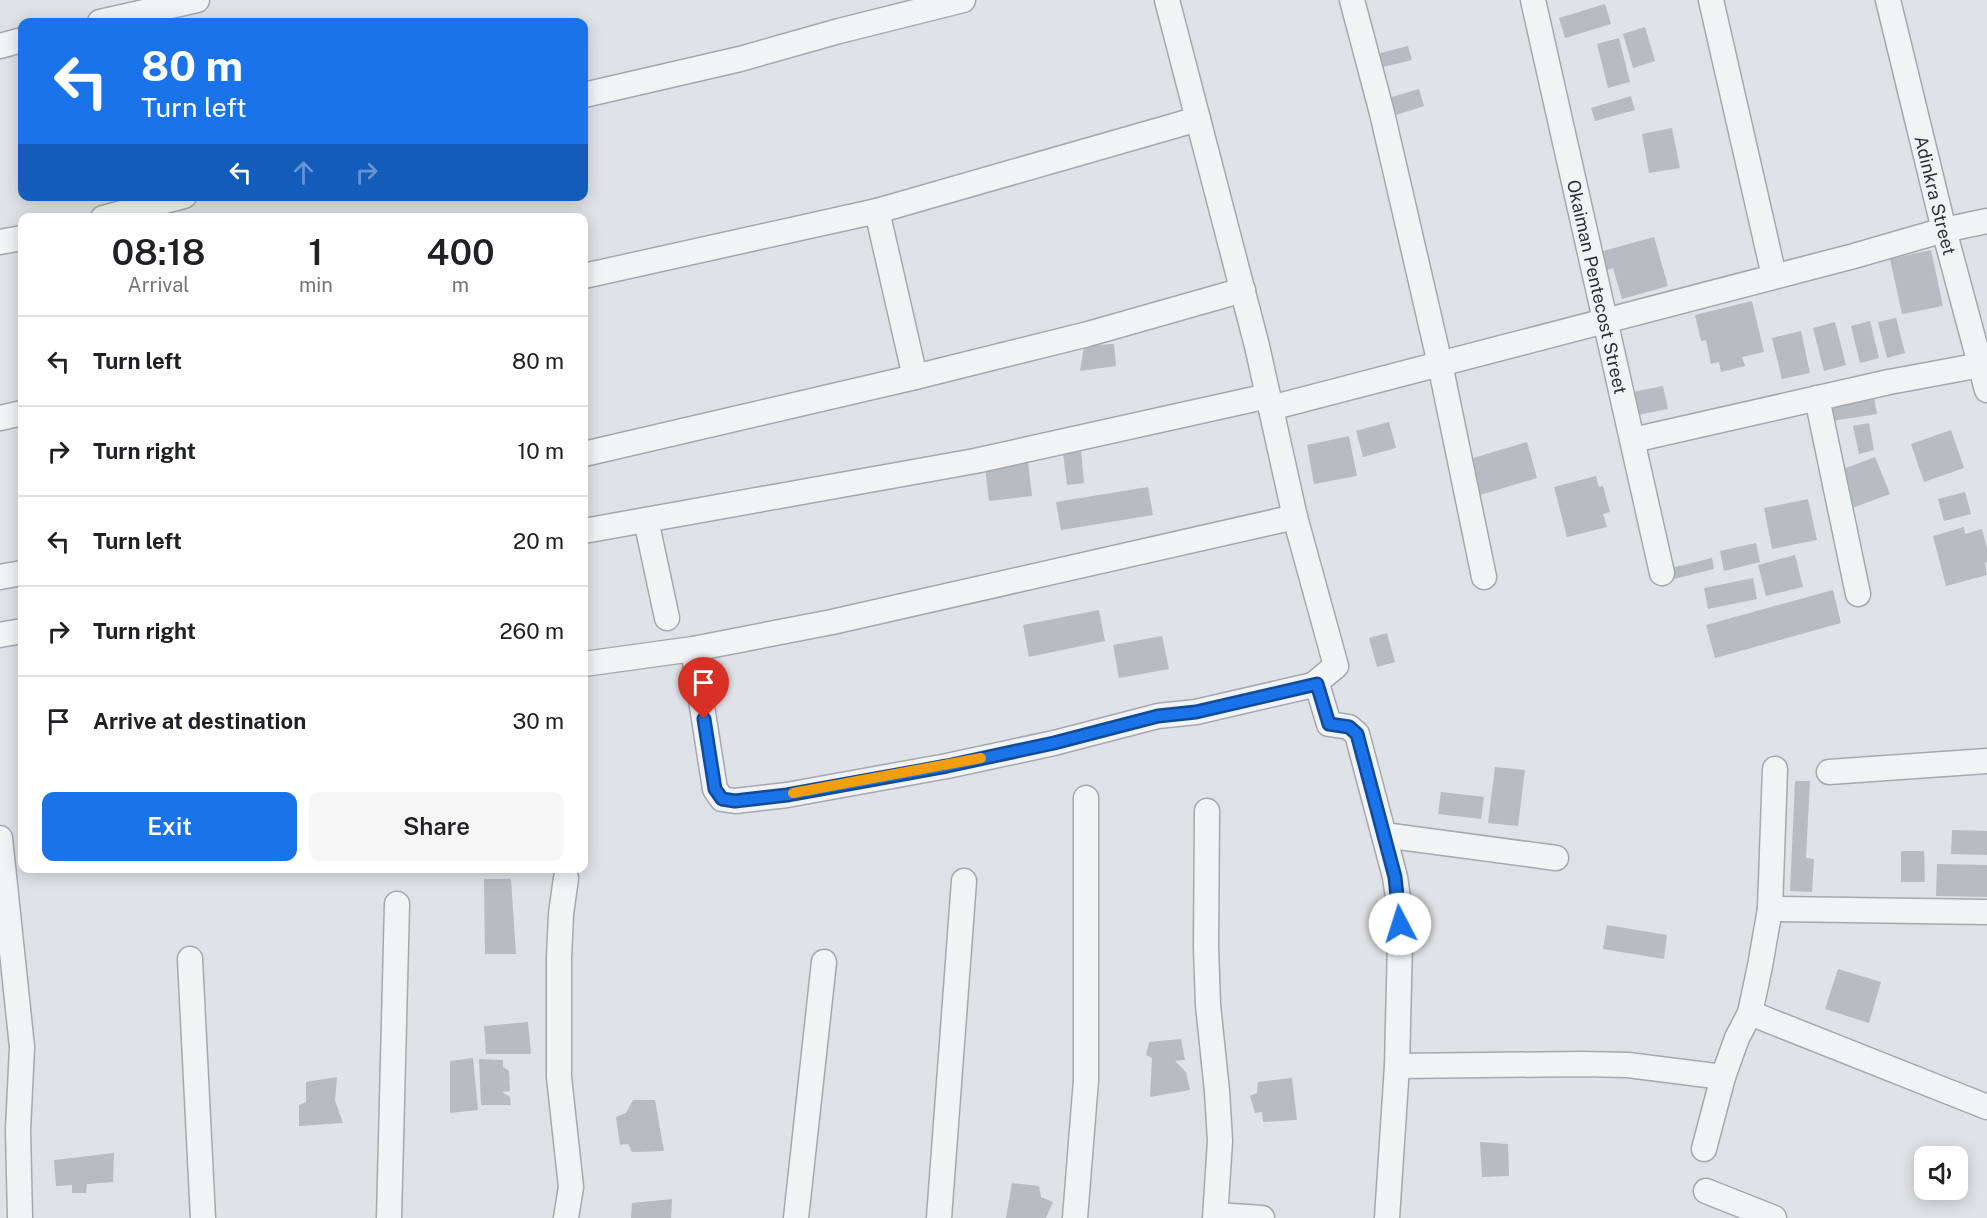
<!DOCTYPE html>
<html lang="en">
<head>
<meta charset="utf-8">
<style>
  body { margin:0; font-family:"Public Sans",sans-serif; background:#f6f6f6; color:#202124; height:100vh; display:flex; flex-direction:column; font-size:22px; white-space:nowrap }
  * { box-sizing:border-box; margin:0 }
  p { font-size:20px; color:#757577 }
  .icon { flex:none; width:33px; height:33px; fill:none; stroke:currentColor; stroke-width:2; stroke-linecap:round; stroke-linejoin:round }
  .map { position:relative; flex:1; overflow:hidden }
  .sheet { position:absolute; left:18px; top:213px; width:570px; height:660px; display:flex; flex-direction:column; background:#fff; border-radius:12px; box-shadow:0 3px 15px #0003 }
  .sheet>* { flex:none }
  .hud { position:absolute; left:18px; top:18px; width:570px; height:183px; border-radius:12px; box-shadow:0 3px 15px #0003; background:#1a73e8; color:#fff; overflow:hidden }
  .tools { position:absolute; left:1914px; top:1146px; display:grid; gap:12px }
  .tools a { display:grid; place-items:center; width:54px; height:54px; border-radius:12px; background:#fff; box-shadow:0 3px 15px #0003; font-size:30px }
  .pin { position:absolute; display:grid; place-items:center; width:51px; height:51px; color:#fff; margin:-62px -26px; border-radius:50% 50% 50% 0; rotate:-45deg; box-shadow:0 0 6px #0007 }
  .pin .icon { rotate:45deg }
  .me { position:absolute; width:66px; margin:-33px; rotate:355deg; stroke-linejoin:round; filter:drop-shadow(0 0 4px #0008) }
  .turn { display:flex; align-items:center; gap:21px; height:126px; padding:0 24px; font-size:27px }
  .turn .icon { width:78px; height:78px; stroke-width:2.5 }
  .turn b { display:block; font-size:42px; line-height:51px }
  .lanes { display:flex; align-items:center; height:57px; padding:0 24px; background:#0003; justify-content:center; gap:30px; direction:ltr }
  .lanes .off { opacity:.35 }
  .eta { display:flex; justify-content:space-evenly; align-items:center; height:102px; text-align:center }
  .eta b { font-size:36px; font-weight:600; line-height:42px }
  .action { display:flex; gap:12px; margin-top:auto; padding:12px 24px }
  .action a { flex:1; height:69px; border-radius:12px; background:#1a73e8; color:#fff; font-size:24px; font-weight:600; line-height:69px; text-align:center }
  .action a+a { background:#f6f6f6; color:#202124 }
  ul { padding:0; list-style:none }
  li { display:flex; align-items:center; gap:18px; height:90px; padding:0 24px; border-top:2px solid #e0e0e0 }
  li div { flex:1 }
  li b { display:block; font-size:22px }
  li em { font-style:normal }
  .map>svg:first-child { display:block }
  .building { fill:#b7bcc2 }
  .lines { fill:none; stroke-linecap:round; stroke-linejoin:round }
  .minor-casing { stroke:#a5a9af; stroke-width:27 }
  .minor { stroke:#f1f3f5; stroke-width:24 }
  .route-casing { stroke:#114b97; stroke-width:15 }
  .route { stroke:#1a73e8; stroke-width:10 }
  .slow { stroke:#f59e0b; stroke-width:10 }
  .labels { text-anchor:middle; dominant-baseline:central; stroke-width:4.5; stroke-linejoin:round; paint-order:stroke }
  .street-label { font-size:18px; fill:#2a313b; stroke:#eef1f4 }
</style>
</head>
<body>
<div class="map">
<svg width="1987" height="1218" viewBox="0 0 1987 1218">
  <rect width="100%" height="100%" fill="#dfe2e6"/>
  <g class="building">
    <path d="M1605,4L1611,24L1565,38L1559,18Z"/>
    <path d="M1645,27L1655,61L1633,68L1623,34Z"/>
    <path d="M1619,38L1630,82L1608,88L1597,44Z"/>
    <path d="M1408,46L1412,60L1383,67L1380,53Z"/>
    <path d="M1419,89L1424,106L1393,116L1388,98Z"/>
    <path d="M1631,96L1635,110L1595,121L1591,108Z"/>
    <path d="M1672,128L1680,168L1649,173L1642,134Z"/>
    <path d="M1654,237L1668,286L1622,299L1613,268L1602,272L1596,253Z"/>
    <path d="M1931,250L1943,306L1902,314L1890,259Z"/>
    <path d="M1752,301L1764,352L1742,357L1745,366L1721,372L1719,362L1711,364L1706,340L1701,341L1695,315Z"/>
    <path d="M1896,318L1905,353L1887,358L1878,322Z"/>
    <path d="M1870,321L1879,358L1860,363L1851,326Z"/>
    <path d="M1835,322L1846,365L1824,371L1813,328Z"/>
    <path d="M1801,331L1810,373L1782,379L1772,338Z"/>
    <path d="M1114,344L1116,366L1080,371L1084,346Z"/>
    <path d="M1663,386L1668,409L1633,416L1628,393Z"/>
    <path d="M1874,397L1877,414L1832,421L1829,403Z"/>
    <path d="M1389,422L1396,448L1363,457L1356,431Z"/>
    <path d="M1869,423L1874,450L1859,454L1853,426Z"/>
    <path d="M1951,430L1964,468L1924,482L1911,444Z"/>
    <path d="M1349,436L1357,476L1314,484L1307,445Z"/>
    <path d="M1527,442L1537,478L1480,495L1470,459Z"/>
    <path d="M1081,451L1084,483L1067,485L1063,453Z"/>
    <path d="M1875,457L1890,494L1852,508L1838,471Z"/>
    <path d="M1028,462L1032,496L989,501L985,467Z"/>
    <path d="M1596,476L1599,487L1603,486L1610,512L1603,514L1607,527L1567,537L1554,487Z"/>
    <path d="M1148,487L1153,515L1061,530L1056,502Z"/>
    <path d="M1965,492L1971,514L1944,521L1938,499Z"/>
    <path d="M1808,499L1817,540L1772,549L1764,508Z"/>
    <path d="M1964,527L1965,534L1982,529L1987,548V562L1985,563L1987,575L1946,586L1933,536Z"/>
    <path d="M1756,543L1760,562L1724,571L1720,551Z"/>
    <path d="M1795,555L1803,587L1766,596L1758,565Z"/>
    <path d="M1712,558L1714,569L1670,580L1667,569Z"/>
    <path d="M1753,578L1757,599L1708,609L1704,588Z"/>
    <path d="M1833,590L1841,623L1715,658L1706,625Z"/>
    <path d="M1099,610L1105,641L1029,657L1023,625Z"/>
    <path d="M1387,633L1395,662L1377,667L1369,638Z"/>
    <path d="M1162,636L1169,669L1119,678L1113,645Z"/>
    <path d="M1495,767L1525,770L1518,826L1488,823Z"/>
    <path d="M1795,781H1810L1806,858L1814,859L1812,892L1790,891Z"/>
    <path d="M1441,792L1484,797L1481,819L1438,814Z"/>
    <path d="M1952,830L1987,831V855L1951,854Z"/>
    <path d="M1901,851H1924L1925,882H1901Z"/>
    <path d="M1937,864L1987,865V897L1936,896Z"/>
    <path d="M484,879H511L516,954H485Z"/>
    <path d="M1607,925L1667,935L1664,959L1603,949Z"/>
    <path d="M1838,969L1881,982L1869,1023L1825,1009Z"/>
    <path d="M528,1022L531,1054H486L484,1026Z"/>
    <path d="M1181,1039L1185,1060L1175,1061L1186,1072L1190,1090L1150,1097L1152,1058L1146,1055L1149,1042Z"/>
    <path d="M473,1058L478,1110L450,1113V1061Z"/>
    <path d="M479,1059L503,1060V1067L509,1071L510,1091L502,1092L510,1097L511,1105H481Z"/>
    <path d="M337,1077L335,1101L343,1123L299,1126V1105L306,1102V1082Z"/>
    <path d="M1292,1078L1297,1120L1263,1122L1262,1112L1255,1113L1250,1096L1257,1093L1258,1082Z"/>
    <path d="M633,1100H655L664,1151L632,1152L628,1144L620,1145L616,1117L626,1113Z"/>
    <path d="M1480,1142L1508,1144L1509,1176L1482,1177Z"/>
    <path d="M114,1153L113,1182L87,1184L86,1193H72V1185L56,1186L54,1160Z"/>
    <path d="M1012,1183L1039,1186L1041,1197L1053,1202L1046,1218H1006Z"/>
    <path d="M672,1199L671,1218H631L632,1203Z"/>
  </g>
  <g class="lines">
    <g class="minor-casing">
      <g id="minor">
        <path d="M1352,0L1382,113L1440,364L1484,577"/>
        <path id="s1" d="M1533,0L1662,573"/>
        <path d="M1711,0L1774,276"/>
        <path id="s2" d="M1888,0L1944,230L1987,390"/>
        <path d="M100,22L197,0"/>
        <path d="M0,46L22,40"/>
        <path d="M584,95L740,59L839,31L963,0"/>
        <path d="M877,211L915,377"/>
        <path d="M103,218L184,196"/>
        <path d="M0,242L22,238"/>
        <path d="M584,276L877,211L1198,119"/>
        <path d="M1817,398L1858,594"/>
        <path d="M1271,408L1854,256L1944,230L1987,221"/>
        <path d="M0,418L22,413"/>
        <path d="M1633,440L1889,382L1981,365"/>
        <path d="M584,454L915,377L1088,334L1243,290"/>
        <path d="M646,520L667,618"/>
        <path d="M584,531L975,461L1268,396"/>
        <path d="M0,577L22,573"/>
        <path d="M0,635L22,631"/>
        <path d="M693,649L715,789L722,799L735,801L787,795L947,766L1054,743L1158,716L1196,712L1313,685L1336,666L1295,517L1257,346L1167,0"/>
        <path d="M584,664L693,649L832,622L1295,517"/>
        <path d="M1317,684L1329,724L1349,727L1357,734L1395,877L1399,905L1400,942L1397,1066L1387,1218"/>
        <path d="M1829,772L1987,761"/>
        <path d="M1207,811L1206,947L1208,1005L1217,1091L1220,1141L1215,1218"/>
        <path d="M1384,835L1556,858"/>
        <path d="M0,838L22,1047L18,1130L20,1218"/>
        <path d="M566,878L561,914L559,958V1077L571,1187L566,1218"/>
        <path d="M1770,909L1987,912"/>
        <path d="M190,959L203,1218"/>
        <path d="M1750,1013L1987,1107"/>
        <path d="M1397,1066L1582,1064L1628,1065L1723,1077"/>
        <path d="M1704,1149L1723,1077L1737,1038L1750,1013L1760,966L1770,909L1775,769"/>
        <path d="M1706,1191L1774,1218"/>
        <path d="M1216,1215L1262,1218"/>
        <path d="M389,1218L397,904"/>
        <path d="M796,1218L824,962"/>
        <path d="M939,1218L964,881"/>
        <path d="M1075,1218L1086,1080V798"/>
      </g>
    </g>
    <use href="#minor" class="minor"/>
  </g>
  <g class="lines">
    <g class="route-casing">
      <path id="route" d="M704,719L715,789L722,799L735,801L787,795L947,766L1054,743L1158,716L1196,712L1317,684L1329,724L1349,727L1357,734L1395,877L1400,924"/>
    </g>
    <use href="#route" class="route"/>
    <path class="slow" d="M793,793L981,758"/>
  </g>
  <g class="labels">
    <g class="street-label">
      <text stroke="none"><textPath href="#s2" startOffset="201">Adinkra Street</textPath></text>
      <text stroke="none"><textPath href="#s1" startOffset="294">Okaiman Pentecost Street</textPath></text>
    </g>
  </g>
</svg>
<div class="tools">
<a><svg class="icon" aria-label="sound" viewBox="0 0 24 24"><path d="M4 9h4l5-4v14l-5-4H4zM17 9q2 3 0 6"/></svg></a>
</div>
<div class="pin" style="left:704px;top:719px;background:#d93025"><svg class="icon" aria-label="arrive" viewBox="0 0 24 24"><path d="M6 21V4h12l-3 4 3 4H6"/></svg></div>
<svg class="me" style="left:1400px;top:924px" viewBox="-20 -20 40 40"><circle r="19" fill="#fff"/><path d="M0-13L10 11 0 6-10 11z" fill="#1a73e8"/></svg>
<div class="hud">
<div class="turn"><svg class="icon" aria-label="left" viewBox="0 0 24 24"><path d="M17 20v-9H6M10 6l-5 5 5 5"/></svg><div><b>80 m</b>Turn left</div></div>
<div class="lanes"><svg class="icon" aria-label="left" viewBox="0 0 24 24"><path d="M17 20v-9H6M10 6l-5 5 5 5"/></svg><svg class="icon off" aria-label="ahead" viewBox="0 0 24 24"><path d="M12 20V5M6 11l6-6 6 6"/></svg><svg class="icon off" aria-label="right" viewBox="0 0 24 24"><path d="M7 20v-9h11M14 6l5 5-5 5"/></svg></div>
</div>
<section class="sheet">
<div class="eta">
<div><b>08:18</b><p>Arrival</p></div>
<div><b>1</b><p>min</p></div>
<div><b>400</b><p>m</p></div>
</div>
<ul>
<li><svg class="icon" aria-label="left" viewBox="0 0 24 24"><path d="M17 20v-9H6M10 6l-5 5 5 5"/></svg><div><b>Turn left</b></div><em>80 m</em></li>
<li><svg class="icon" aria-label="right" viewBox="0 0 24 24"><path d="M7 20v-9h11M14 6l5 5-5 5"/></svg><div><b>Turn right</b></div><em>10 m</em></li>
<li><svg class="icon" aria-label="left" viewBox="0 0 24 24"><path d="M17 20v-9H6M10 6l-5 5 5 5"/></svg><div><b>Turn left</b></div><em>20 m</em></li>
<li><svg class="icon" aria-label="right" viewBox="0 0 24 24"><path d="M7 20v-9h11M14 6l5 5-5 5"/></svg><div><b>Turn right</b></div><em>260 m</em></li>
<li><svg class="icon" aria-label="arrive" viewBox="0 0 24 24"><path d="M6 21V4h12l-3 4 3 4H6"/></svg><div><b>Arrive at destination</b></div><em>30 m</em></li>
</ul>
<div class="action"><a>Exit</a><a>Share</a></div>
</section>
</div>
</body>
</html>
